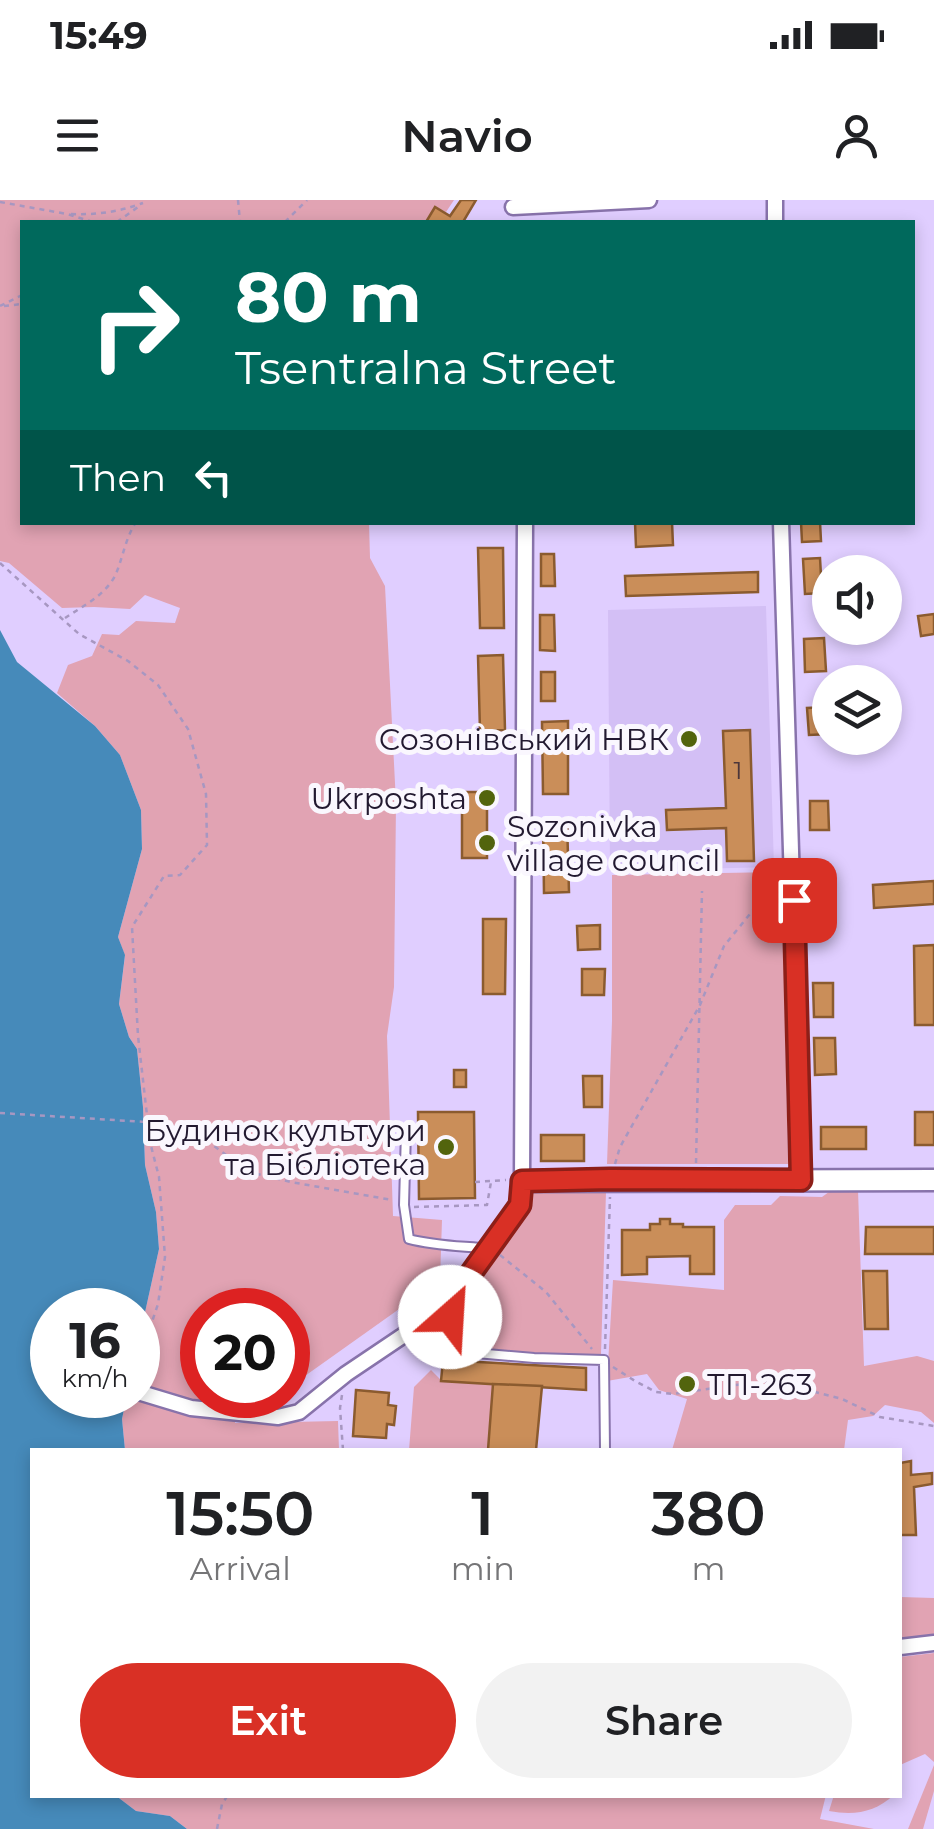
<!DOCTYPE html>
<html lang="en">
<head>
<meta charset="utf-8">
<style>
  body { margin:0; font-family:Montserrat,sans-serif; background:#f2f2f2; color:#202124; height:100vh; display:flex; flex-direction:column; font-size:38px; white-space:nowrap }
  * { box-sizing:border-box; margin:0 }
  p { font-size:32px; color:#757577 }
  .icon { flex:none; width:55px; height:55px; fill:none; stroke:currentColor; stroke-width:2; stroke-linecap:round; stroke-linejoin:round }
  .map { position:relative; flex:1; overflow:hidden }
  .sheet { position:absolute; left:30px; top:1248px; width:872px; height:350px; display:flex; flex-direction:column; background:#fff; border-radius:0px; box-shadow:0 5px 15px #0003 }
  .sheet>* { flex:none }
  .banner { position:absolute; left:20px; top:20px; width:895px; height:305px; border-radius:0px; box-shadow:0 5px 15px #0003; background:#00695c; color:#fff; overflow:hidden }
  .tools { position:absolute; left:812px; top:355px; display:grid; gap:20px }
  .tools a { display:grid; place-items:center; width:90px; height:90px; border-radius:50%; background:#fff; box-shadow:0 5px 15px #0003; font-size:50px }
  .speed { position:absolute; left:30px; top:1088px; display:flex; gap:20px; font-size:50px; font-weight:700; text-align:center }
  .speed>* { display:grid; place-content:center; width:130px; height:130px; border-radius:50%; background:#fff; box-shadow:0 5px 15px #0003; line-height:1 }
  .speed small { font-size:25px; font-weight:400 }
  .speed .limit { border:15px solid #d22; background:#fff; color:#111 }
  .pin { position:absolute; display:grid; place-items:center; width:85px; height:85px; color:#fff; margin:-42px; border-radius:20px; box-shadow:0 5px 15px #0006 }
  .me { position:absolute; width:110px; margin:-55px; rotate:26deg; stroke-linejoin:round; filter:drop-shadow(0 0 8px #0008) }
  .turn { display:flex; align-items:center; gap:35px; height:210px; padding:0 50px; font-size:45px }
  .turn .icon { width:130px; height:130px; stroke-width:2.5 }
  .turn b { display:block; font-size:70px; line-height:85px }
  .then { display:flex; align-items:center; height:95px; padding:0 50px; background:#0003; gap:20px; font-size:38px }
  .eta { display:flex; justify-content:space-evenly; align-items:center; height:170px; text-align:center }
  .eta b { font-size:60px; font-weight:600; line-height:70px }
  .button { display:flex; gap:20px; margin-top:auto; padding:20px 50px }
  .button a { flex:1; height:115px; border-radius:60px; background:#d93025; color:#fff; font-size:40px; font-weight:600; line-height:115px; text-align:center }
  .button a+a { background:#f2f2f2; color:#202124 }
  .status { display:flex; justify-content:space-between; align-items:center; height:70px; padding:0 50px; background:#fff; direction:ltr }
  .status svg { height:28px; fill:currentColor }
  header { display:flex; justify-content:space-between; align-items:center; height:130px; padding:0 50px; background:#fff; font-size:45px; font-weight:600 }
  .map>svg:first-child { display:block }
  .built { fill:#d3bff5 }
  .green { fill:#e1a3b3 }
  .water { fill:#468aba }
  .building { fill:#ca8e59; stroke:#8b5b2f; stroke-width:2.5 }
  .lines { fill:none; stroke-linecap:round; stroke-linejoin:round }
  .lane-casing { stroke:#8873ab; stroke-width:12 }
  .street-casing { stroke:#8873ab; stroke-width:19 }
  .secondary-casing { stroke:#8873ab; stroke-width:25 }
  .path { stroke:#a797c1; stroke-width:2.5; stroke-dasharray:5 5; stroke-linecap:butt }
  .lane { stroke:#fff; stroke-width:8 }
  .street { stroke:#fff; stroke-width:14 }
  .secondary { stroke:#fff; stroke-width:20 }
  .route-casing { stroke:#8d1f18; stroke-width:25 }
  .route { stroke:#d93025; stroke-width:18 }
  .poi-dot { fill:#52640d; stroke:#faf7fe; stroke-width:4 }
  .labels { text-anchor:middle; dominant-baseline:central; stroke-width:10; stroke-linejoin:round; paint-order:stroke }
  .number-label { font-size:25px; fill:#4c363a }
  .poi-label { font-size:30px; fill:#221930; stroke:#faf7fe; text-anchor:end }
</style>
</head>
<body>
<div class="status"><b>15:49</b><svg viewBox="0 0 49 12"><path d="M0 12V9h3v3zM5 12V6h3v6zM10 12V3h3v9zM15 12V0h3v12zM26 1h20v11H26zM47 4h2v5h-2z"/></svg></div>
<header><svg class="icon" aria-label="menu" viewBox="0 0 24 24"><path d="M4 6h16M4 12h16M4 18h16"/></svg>Navio<svg class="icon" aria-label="person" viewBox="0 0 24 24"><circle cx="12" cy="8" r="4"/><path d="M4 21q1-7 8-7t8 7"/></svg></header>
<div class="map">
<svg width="934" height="1629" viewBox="0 0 934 1629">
  <rect width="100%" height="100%" fill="#e0ceff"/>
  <path class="built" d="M766,406L774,667L610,671L608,410Z"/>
  <g class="green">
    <path d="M0,0H454L446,12L435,7L426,22H22V322L369,323L370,358L385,386L396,603L394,787L387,836L393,1016L442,1020L440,1080L288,1188V1110H202V1195H241L235,1196V1223L338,1221L339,1250H125L122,1219L127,1195H138V1144L159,1049L156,1012L145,965L143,907L137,849L129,837L119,804L125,756L118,737L142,649L141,610L120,555L95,526L57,493L68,465L92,456L102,434L119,435L136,421L175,423L180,408L145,395L130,409L94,407L62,408L9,363L0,361Z"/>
    <path d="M782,672L788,964H607L612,821V675Z"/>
    <path d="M833,989L858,990L864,1166L917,1156L934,1161V1223L921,1212L885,1205L873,1216L848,1220L844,1250H672L687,1199L659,1190L647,1174L607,1181L613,1080L724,1090V1020L735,1005H771L780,996L822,997Z"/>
    <path d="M606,992L601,1154L528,1155L459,1144L466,1095L524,1009L526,993Z"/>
    <path d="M431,1170L442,1181L493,1184L488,1250H409L414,1187Z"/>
    <path d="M900,1397L934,1398V1435L900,1438Z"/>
    <path d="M934,1453V1562L925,1554L900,1565V1457Z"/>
    <path d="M934,1565V1591L923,1629H908Z"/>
    <path d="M115,1595H826L820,1619L874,1629H187L170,1616L136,1611Z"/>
    <path d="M834,1595H894C875,1612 855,1616 829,1611Z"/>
  </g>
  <path class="water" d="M0,430L17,462L95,526L120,555L141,610L142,649L118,737L125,755L119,804L129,837L137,849L143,907L145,965L156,1012L159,1049L138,1144V1110H52V1195H127L122,1219L125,1250H32V1595H115L136,1611L170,1616L187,1629H0Z"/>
  <g class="building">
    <path d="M461,0H476L463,22H426L435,7L450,16Z"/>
    <path d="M635,322H672L673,345L636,347Z"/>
    <path d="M801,322H820L821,341L802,342Z"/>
    <path d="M478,348H503L504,428H480Z"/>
    <path d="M541,354H554L555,386H541Z"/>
    <path d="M820,358L822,393L805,394L803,359Z"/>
    <path d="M758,372V392L626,396L625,376Z"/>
    <path d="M934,414V434L921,436L918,416Z"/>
    <path d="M540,415H554L555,451L540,450Z"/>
    <path d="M824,438L826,471L805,472L804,439Z"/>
    <path d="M503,455L505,530L480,531L478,456Z"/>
    <rect x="541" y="472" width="14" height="29"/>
    <path d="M829,507L830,534L809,535L807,508Z"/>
    <path d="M568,521V594H543L542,522Z"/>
    <path d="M750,530L754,661H727L726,628L667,630L666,610L726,608L723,531Z"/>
    <rect x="462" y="592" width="25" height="66"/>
    <path d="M810,601H828L829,630H810Z"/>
    <path d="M567,620L569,692L544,693L543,621Z"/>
    <path d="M934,681V704L874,708L873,685Z"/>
    <path d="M830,685L831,726H810L809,686Z"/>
    <path d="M483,719H506L505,794H483Z"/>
    <path d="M600,725V749L578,750L577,726Z"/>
    <path d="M934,745V825H915L914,746Z"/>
    <path d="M582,769H605L604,795H582Z"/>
    <path d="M813,783H833V817H814Z"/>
    <path d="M814,838H835L836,874L815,875Z"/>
    <rect x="454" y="870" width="12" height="17"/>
    <path d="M583,876H602V907H584Z"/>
    <path d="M418,912H474L475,998L419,999Z"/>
    <rect x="915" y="912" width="19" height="33"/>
    <rect x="821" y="927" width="45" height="22"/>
    <rect x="541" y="935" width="43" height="26"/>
    <path d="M660,1019H670V1024H683V1027H714V1074H690V1056L647,1057V1074L622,1075V1030H650V1024H660Z"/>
    <path d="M866,1027H934V1054H865Z"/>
    <path d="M863,1071H887L888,1129H865Z"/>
    <path d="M443,1160L586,1168V1190L441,1181Z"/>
    <path d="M493,1184L542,1186L536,1250H488Z"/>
    <path d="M356,1190L389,1193L388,1205L396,1206L394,1225L387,1224L386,1238L353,1236Z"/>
    <path d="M911,1261V1275L932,1273V1284L914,1287L916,1335H900V1263Z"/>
  </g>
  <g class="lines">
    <g class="lane-casing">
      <g id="lane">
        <path d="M406,930L404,1005L409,1039C435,1046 463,1046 490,1049"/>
        <path d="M453,1101L451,1117L453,1151L534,1158L604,1160L605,1250"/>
      </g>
    </g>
    <g class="street-casing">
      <g id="street">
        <path d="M775,0V22"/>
        <path d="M513,7L649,0"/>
        <path d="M781,322L801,980"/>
        <path d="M138,1192L191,1208L278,1217L299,1212L346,1174L401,1137L454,1097L520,1005L522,981L525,322"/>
        <path d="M900,1447L934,1443"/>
      </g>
    </g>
    <g class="secondary-casing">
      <path id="secondary" d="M522,981L934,980"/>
    </g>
    <g class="path">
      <path d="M238,0L240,22"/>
      <path d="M0,2L67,14L93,22"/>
      <path d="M71,14C96,15 119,12 143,3"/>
      <path d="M117,22L138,7"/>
      <path d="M285,22L307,0"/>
      <path d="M0,106L22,95"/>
      <path d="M4,106L22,104"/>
      <path d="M0,363L79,434L128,461L158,485L188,529L206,594L207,645L180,675L164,676L132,727L138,836L150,942L159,977L165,1057L158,1104L138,1163V1181"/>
      <path d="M65,418C83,406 104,396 115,376C123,358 125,339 136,322"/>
      <path d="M0,913L146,922L182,928L214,946L249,972L291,982L392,1000"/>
      <path d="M696,963L702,691"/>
      <path d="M615,964L620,947L700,805L724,746L779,678"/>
      <path d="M475,982L506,980"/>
      <path d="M414,1007L487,1005L491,982"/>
      <path d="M500,1055L546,1092L592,1149"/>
      <path d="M605,1149L610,997"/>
      <path d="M613,1167L635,1181L656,1192L673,1194L734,1185L776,1182L842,1199L880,1217L934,1226"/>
      <path d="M342,1195L340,1208L343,1250"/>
      <path d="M217,1629L222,1604L228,1595"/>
    </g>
    <use href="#lane" class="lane"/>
    <use href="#street" class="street"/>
    <use href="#secondary" class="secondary"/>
  </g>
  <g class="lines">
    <g class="route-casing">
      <path id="route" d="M450,1117L454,1097L520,1005L522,981L610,979L801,980L794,700"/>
    </g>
    <use href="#route" class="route"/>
  </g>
  <g class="poi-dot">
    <circle cx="689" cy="539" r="10"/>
    <circle cx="487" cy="598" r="10"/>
    <circle cx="487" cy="643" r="10"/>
    <circle cx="446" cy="947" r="10"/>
    <circle cx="687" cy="1184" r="10"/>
  </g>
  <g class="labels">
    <g class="number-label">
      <text x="738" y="570">1</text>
    </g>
    <g class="poi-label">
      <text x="669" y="539">Созонівський НВК</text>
      <text x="467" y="598">Ukrposhta</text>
      <text x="507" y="626" text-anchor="start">Sozonivka<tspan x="507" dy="34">village council</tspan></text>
      <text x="426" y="930">Будинок культури<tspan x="426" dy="34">та Бібліотека</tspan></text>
      <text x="707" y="1184" text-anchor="start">ТП-263</text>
    </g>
  </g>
</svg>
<div class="tools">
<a><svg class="icon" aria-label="sound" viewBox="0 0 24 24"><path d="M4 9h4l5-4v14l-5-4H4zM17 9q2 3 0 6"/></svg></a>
<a><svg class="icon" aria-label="layers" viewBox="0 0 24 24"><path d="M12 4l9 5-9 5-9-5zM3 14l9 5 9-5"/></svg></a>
</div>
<div class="speed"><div>16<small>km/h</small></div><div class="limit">20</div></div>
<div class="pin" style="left:794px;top:700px;background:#d93025"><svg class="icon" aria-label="arrive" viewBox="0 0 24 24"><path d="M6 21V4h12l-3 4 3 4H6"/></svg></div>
<svg class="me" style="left:450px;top:1117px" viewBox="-20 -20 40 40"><circle r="19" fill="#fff"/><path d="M0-13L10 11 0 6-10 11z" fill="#d93025"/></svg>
<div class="banner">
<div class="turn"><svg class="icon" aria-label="right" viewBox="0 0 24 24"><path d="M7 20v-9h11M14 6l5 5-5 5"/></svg><div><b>80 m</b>Tsentralna Street</div></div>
<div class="then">Then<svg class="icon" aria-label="left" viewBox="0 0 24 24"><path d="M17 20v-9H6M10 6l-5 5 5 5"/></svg></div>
</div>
<section class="sheet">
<div class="eta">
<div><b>15:50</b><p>Arrival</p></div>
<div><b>1</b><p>min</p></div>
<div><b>380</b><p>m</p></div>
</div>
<div class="button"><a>Exit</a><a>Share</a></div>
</section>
</div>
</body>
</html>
